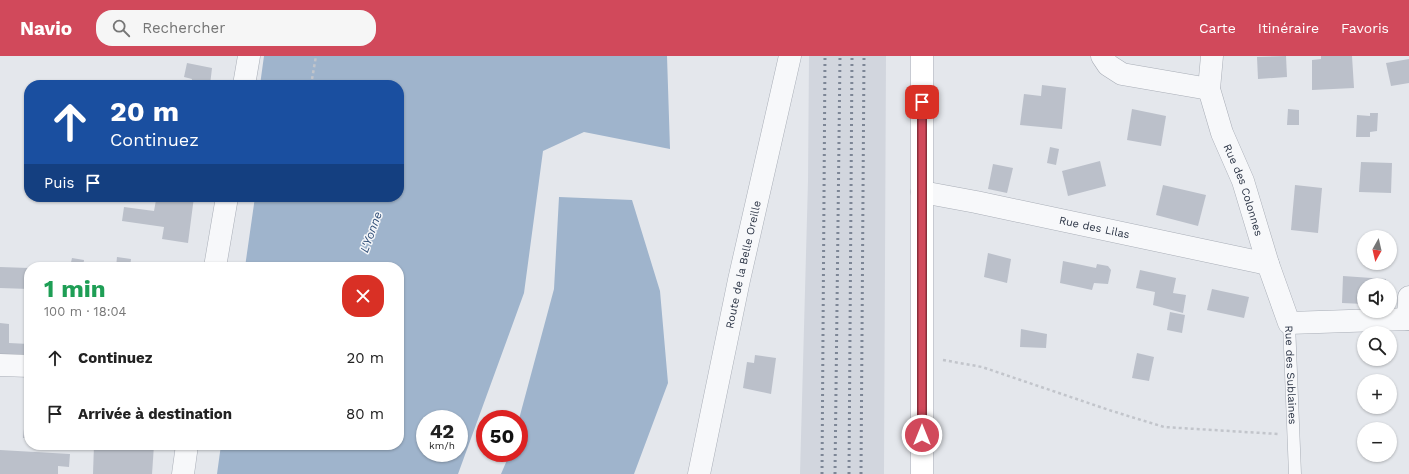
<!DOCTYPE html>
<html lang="fr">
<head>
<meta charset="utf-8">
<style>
  body { margin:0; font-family:"Work Sans",sans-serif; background:#f6f6f6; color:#222; height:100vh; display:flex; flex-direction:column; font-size:15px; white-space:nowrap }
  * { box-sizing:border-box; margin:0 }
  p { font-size:13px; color:#767676 }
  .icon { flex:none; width:22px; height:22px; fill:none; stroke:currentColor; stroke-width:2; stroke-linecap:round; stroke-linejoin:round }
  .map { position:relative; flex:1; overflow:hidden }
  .details { position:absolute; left:24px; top:206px; width:380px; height:188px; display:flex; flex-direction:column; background:#fff; border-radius:16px; box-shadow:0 1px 3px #0004 }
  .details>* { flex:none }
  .top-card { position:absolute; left:24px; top:24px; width:380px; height:122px; border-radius:16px; box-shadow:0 1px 3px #0004; background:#1a4fa0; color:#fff; overflow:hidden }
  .needle { width:26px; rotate:188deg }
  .buttons { position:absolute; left:1357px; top:174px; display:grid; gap:8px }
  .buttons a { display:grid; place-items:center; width:40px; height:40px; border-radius:50%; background:#fff; box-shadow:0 1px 3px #0004; font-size:20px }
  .speed { position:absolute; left:416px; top:354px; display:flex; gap:8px; font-size:20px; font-weight:700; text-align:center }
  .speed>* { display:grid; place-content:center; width:52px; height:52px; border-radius:50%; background:#fff; box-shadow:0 1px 3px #0004; line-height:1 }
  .speed small { font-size:10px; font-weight:400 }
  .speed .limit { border:6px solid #d22; background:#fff; color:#111 }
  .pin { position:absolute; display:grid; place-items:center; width:34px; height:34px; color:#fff; margin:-17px; border-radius:8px; box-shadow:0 2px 6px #0006 }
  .me { position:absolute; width:44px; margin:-22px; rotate:0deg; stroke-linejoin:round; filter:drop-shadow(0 0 3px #0008) }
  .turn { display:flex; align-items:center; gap:14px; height:84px; padding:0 20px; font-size:18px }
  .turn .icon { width:52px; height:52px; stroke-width:2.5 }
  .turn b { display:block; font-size:28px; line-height:34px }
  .then { display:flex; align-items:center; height:38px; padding:0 20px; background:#0003; gap:8px; font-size:15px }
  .round { display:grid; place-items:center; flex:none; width:42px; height:42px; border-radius:16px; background:#f6f6f6 }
  .summary { display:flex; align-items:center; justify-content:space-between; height:68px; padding:0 20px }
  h1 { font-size:24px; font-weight:700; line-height:30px; color:#1e9e55 }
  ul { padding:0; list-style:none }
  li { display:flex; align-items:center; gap:12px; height:56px; padding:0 20px }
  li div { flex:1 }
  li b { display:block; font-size:15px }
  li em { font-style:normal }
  header { display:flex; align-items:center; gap:24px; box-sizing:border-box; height:56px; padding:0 20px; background:#d1495b; color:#fff }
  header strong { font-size:19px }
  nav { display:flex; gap:22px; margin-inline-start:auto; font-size:14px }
  .search { width:280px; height:36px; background:#f6f6f6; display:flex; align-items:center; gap:10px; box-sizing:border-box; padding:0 14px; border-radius:16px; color:#767676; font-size:15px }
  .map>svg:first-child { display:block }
  .built { fill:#d2d6de }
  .water { fill:#9fb4cc; fill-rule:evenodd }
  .building { fill:#bbc0ca }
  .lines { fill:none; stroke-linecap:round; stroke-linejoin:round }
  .lane-casing { stroke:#a9aeb7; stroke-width:13 }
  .street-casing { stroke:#a9aeb7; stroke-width:23 }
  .secondary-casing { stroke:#a9aeb7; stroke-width:23 }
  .path { stroke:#c2c5cb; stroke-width:2.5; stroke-dasharray:3 3; stroke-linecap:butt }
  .lane { stroke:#f7f8fa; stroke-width:12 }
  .street { stroke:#f7f8fa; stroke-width:22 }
  .secondary { stroke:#fff; stroke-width:22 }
  .rail { stroke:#7d8696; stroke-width:3; stroke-dasharray:2 4; stroke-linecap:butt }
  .route-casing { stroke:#882f3b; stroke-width:10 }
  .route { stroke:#d1495b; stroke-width:7 }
  .labels { text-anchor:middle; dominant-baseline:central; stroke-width:3; stroke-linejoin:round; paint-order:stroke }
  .street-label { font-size:11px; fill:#2b3445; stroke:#f4f6f9 }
  .water-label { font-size:12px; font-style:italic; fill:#34527a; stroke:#f4f6f9 }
</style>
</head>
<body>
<header>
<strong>Navio</strong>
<div class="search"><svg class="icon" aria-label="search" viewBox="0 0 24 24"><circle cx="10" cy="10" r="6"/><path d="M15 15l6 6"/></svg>Rechercher</div>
<nav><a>Carte</a><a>Itinéraire</a><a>Favoris</a></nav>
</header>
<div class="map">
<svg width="1409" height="418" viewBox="0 0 1409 418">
  <rect width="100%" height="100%" fill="#e4e7ec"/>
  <path class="built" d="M809,0H886L884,418H800L808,125Z"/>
  <g class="water">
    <path d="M264,0H667L670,93L584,76L543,95L524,237L458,418H217L221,389H399V211H245L255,141H399V29H260ZM425,363H459V397H425Z"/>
    <path d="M559,141L632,144L660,235L668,327L634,418H501L510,397H519V363L554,233Z"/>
  </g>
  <g class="building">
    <path d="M1286,0L1287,21L1258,23L1257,1Z"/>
    <path d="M1321,0H1352L1354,32L1312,34V4L1321,3Z"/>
    <path d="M1409,3V27L1391,30L1386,7Z"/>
    <path d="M187,7L212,12L210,29H185V27L191,28L192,23L184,21Z"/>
    <path d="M1042,29L1066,32L1062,73L1020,69L1024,38L1041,40Z"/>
    <path d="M1132,53L1166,60L1161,90L1127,84Z"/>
    <path d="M1288,53L1299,54V69H1287Z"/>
    <path d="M1370,57H1378L1377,75L1370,76V81H1356L1357,59L1370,60Z"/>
    <path d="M1050,91L1059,93L1056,109L1047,107Z"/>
    <path d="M1100,105L1106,130L1068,140L1062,115Z"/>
    <path d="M1361,106L1392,107L1391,137L1359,136Z"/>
    <path d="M993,108L1013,112L1007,137L988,133Z"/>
    <path d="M1163,129L1206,139L1198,170L1156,159Z"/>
    <path d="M1295,129L1322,132L1318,177L1291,174Z"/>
    <path d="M169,141H194L188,187L162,183L164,171L122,165L124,151L154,155L156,144L169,146Z"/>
    <path d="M988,197L1011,203L1007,227L984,221Z"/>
    <path d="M117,201L131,203L130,211H116Z"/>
    <path d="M72,202L84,204L83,211H70Z"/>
    <path d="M1063,205L1096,212L1097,208L1108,210L1111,214L1108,228L1094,227L1092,234L1060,227Z"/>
    <path d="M0,211L29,212V233L0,232Z"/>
    <path d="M1140,214L1176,222L1173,237L1186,239L1183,257L1153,249L1155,236L1136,232Z"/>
    <path d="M1343,220L1386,223V229H1364V248L1342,247Z"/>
    <path d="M1212,233L1249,241L1244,262L1207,254Z"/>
    <path d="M1170,256L1185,259L1182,277L1167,274Z"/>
    <path d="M0,267L9,268V287L29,288V307L0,306Z"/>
    <path d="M1021,273L1047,278L1046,292L1020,291Z"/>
    <path d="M1137,297L1154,301L1149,325L1132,322Z"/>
    <path d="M755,299L776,302L771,338L743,332L747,306L754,307Z"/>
    <path d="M28,358L29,382H23L24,373L27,374Z"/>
    <path d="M94,389H154L152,418H93Z"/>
    <path d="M0,394L70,398L69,411L58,410V418H0Z"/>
  </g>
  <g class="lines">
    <g class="lane-casing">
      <g id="lane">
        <path id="s1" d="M1289,267L1295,418"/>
      </g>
    </g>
    <g class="street-casing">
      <g id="street">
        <path d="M1102,0L1108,9L1122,18L1209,33"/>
        <path id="s2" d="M1212,0L1209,33L1222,77L1243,125L1268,208L1289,267L1409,263"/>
        <path d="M244,29L249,0"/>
        <path id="s3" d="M922,136L976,146L1268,208"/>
        <path d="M215,211L227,141"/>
        <path d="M1408,263L1409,241"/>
        <path d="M0,309L29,310"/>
        <path d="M183,418L187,389"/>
        <path id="s4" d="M699,418L739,224L790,0"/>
      </g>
    </g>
    <g class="secondary-casing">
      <path id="secondary" d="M922,418V0"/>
    </g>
    <g class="path">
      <path d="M311,29L316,0"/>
      <path d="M943,304L982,311L1112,355L1164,371L1278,378"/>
    </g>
    <use href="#lane" class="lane"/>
    <use href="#street" class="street"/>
    <use href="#secondary" class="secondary"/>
    <g class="rail">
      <path d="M822,418L825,0"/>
      <path d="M835,418L840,0"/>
      <path d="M849,418L852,0"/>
      <path d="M861,418L864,0"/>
    </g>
  </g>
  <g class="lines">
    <g class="route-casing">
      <path id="route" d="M922,379V46"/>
    </g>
    <use href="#route" class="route"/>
  </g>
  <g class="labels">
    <g class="street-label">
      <text stroke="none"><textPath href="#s2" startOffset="140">Rue des Colonnes</textPath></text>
      <text stroke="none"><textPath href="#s3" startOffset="176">Rue des Lilas</textPath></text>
      <text stroke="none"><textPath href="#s4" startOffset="214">Route de la Belle Oreille</textPath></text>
      <text stroke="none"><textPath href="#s1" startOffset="52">Rue des Sublaines</textPath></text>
    </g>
    <g class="water-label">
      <text transform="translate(371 176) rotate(-70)">L'Yonne</text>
    </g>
  </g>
</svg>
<div class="buttons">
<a><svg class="needle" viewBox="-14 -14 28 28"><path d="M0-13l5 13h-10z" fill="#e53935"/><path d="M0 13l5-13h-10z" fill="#767676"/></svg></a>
<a><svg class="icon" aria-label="sound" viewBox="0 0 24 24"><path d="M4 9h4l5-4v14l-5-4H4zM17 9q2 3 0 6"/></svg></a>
<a><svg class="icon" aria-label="search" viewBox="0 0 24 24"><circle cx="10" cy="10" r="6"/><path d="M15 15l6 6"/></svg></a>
<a>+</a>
<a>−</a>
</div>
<div class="speed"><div>42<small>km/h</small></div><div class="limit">50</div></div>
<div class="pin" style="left:922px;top:46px;background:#d93025"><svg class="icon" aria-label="arrive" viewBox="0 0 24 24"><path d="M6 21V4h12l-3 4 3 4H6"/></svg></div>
<svg class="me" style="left:922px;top:379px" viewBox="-20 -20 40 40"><circle r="17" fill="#d1495b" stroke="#fff" stroke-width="3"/><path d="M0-11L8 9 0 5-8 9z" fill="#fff"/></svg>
<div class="top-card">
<div class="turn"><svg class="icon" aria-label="ahead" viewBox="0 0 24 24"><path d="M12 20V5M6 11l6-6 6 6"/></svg><div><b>20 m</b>Continuez</div></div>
<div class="then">Puis<svg class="icon" aria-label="arrive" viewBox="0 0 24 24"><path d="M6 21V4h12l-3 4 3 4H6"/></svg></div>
</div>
<section class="details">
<div class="summary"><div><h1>1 min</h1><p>100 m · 18:04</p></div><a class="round" style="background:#d93025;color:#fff"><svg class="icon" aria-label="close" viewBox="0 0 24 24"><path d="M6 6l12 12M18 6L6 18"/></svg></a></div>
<ul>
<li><svg class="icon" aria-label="ahead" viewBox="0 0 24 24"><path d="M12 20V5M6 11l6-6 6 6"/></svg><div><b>Continuez</b></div><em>20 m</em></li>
<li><svg class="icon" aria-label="arrive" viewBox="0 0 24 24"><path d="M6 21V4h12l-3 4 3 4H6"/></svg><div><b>Arrivée à destination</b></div><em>80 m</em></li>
</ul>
</section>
</div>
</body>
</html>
